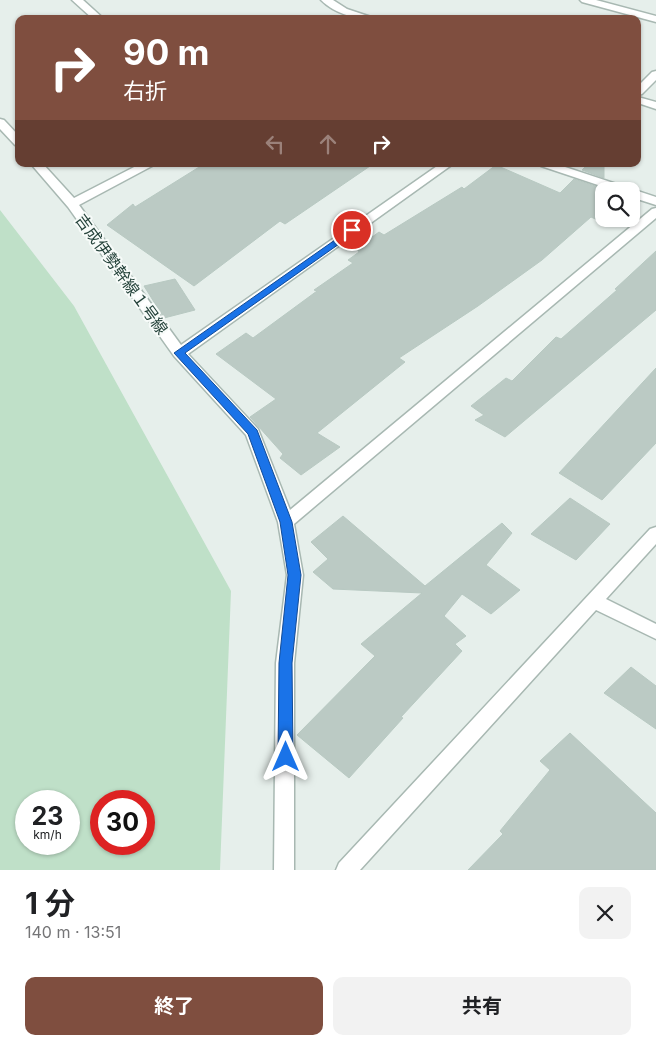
<!DOCTYPE html>
<html lang="ja">
<head>
<meta charset="utf-8">
<style>
  body { margin:0; font-family:Inter,"Noto Sans JP",sans-serif; background:#f2f2f2; color:#202124; height:100vh; display:flex; flex-direction:column; font-size:19px; white-space:nowrap }
  * { box-sizing:border-box; margin:0 }
  p { font-size:16px; color:#757577 }
  .icon { flex:none; width:28px; height:28px; fill:none; stroke:currentColor; stroke-width:2; stroke-linecap:round; stroke-linejoin:round }
  .map { position:relative; height:870px; overflow:hidden }
  .sheet { display:flex; flex-direction:column; background:#fff; flex:1 }
  .sheet>* { flex:none }
  .top-card { position:absolute; left:15px; top:15px; width:626px; height:152px; border-radius:10px; box-shadow:0 1px 4px #0004; background:#7f4e3f; color:#fff; overflow:hidden }
  .tools { position:absolute; left:595px; top:182px; display:grid; gap:10px }
  .tools a { display:grid; place-items:center; width:45px; height:45px; border-radius:10px; background:#fff; box-shadow:0 1px 4px #0004; font-size:25px }
  .speed { position:absolute; left:15px; top:790px; display:flex; gap:10px; font-size:25px; font-weight:700; text-align:center }
  .speed>* { display:grid; place-content:center; width:65px; height:65px; border-radius:50%; background:#fff; box-shadow:0 1px 4px #0004; line-height:1 }
  .speed small { font-size:12px; font-weight:400 }
  .speed .limit { border:8px solid #d22; background:#fff; color:#111 }
  .pin { position:absolute; display:grid; place-items:center; width:42px; height:42px; color:#fff; margin:-21px; border:2px solid #fff; border-radius:50%; box-shadow:0 1px 5px #0007 }
  .me { position:absolute; width:55px; margin:-28px; rotate:0deg; stroke-linejoin:round; filter:drop-shadow(0 0 4px #0008) }
  .turn { display:flex; align-items:center; gap:18px; height:105px; padding:0 25px; font-size:22px }
  .turn .icon { width:65px; height:65px; stroke-width:2.5 }
  .turn b { display:block; font-size:35px; line-height:42px }
  .lanes { display:flex; align-items:center; height:48px; padding:0 25px; background:#0003; justify-content:center; gap:25px; direction:ltr }
  .lanes .off { opacity:.35 }
  .round { display:grid; place-items:center; flex:none; width:52px; height:52px; border-radius:10px; background:#f2f2f2 }
  .overview { display:flex; align-items:center; justify-content:space-between; height:85px; padding:0 25px }
  h1 { font-size:30px; font-weight:700; line-height:38px }
  .action { display:flex; gap:10px; margin-top:auto; padding:10px 25px }
  .action a { flex:1; height:58px; border-radius:10px; background:#7f4e3f; color:#fff; font-size:20px; font-weight:700; line-height:58px; text-align:center }
  .action a+a { background:#f2f2f2; color:#202124 }
  .map>svg:first-child { display:block }
  .green { fill:#bfe0c8; fill-rule:evenodd }
  .building { fill:#bbcac4; stroke:#b8c9c2 }
  .lines { fill:none; stroke-linecap:round; stroke-linejoin:round }
  .minor-casing { stroke:#a8b8b2; stroke-width:3 }
  .tertiary-casing { stroke:#a8b8b2; stroke-width:3 }
  .minor { fill:#fff; fill-rule:evenodd }
  .tertiary { fill:#fff; fill-rule:evenodd }
  .route { fill:#1a73e8; stroke:#114b97 }
  .labels { text-anchor:middle; dominant-baseline:central; stroke-width:4; stroke-linejoin:round; paint-order:stroke }
  .street-label { font-size:16px; fill:#24423a; stroke:#f7fbf9 }
</style>
</head>
<body>
<div class="map">
<svg width="656" height="870" viewBox="0 0 656 870">
  <rect width="100%" height="100%" fill="#e6efeb"/>
  <path class="green" d="M0,210L74,306L231,591L220,870H0ZM26,801H69V844H26ZM101,801H144V844H101Z"/>
  <g class="building">
    <path d="M204,164H373L285,224L280,221L194,286L107,225L133,204L135,207Z"/>
    <path d="M588,164H604V178L582,170Z"/>
    <path d="M496,165L560,193L574,179L604,189V223L591,217L542,260L478,306L399,358L405,362L317,433L340,447L301,475L280,458L283,454L250,417L276,399L216,354L246,333L253,338L317,291L314,290L353,263L348,260L359,252L357,248L379,232L384,235L462,187L464,189Z"/>
    <path d="M656,251V310L505,437L475,420L484,415L471,406L506,378L512,381L556,337L561,339L617,290L615,289Z"/>
    <path d="M175,279L195,310L164,318L144,286Z"/>
    <path d="M656,368V443L602,500L559,473Z"/>
    <path d="M570,498L610,524L576,560L531,534Z"/>
    <path d="M343,516L425,586L502,523L512,533L486,565L520,590L491,614L462,594L444,616L466,636L455,644L462,651L401,717L403,718L349,778L297,735L375,656L361,644L422,593L333,589L313,572L328,559L311,542Z"/>
    <path d="M631,667L656,686V729L604,693Z"/>
    <path d="M570,733L656,813V870H468L503,834L500,831L550,770L540,761Z"/>
  </g>
  <g class="lines">
    <g class="minor-casing">
      <g id="minor">
        <path d="M72,0H83L104,19H93Z"/>
        <path d="M580,0H596L656,16V22L582,2Z"/>
        <path d="M656,71V80L642,94L638,95V86L652,72Z"/>
        <path d="M0,119L4,120L19,136V146L15,145L0,129Z"/>
        <path d="M31,164H43L74,198L140,164H154L152,166L79,205L181,345L440,164H453L188,354L258,429L290,510L652,209L656,208V218L294,524L303,575L294,663V870H274L276,663L287,575L278,522L246,435L174,356L68,207Z"/>
        <path d="M539,164H556L656,197V205L631,197V191H616L541,166Z"/>
        <path d="M656,527V544L606,599L656,624V639L596,610L360,870H336L339,863L650,529Z"/>
      </g>
    </g>
    <g class="tertiary-casing">
      <g id="tertiary">
        <path d="M321,0H333L347,9L377,19C357,19 336,15 321,0Z"/>
        <path d="M638,97L656,102V109L638,103Z"/>
      </g>
    </g>
    <use href="#minor" class="minor"/>
    <use href="#tertiary" class="tertiary"/>
  </g>
  <path class="route" d="M352,228L357,230L356,232L185,353L257,430L292,522L301,575L292,663L293,757L291,761L286,763L280,761L278,757L279,663L288,575L280,522L248,434L174,353Z"/>
  <g class="labels">
    <g class="street-label">
      <text transform="translate(122 274) rotate(54)">吉成伊勢幹線１号線</text>
    </g>
  </g>
</svg>
<div class="tools">
<a><svg class="icon" aria-label="search" viewBox="0 0 24 24"><circle cx="10" cy="10" r="6"/><path d="M15 15l6 6"/></svg></a>
</div>
<div class="speed"><div>23<small>km/h</small></div><div class="limit">30</div></div>
<div class="pin" style="left:352px;top:230px;background:#d93025"><svg class="icon" aria-label="arrive" viewBox="0 0 24 24"><path d="M6 21V4h12l-3 4 3 4H6"/></svg></div>
<svg class="me" style="left:286px;top:757px" viewBox="-20 -20 40 40"><path d="M0-17L14 15 0 8-14 15z" fill="#1a73e8" stroke="#fff" stroke-width="4"/></svg>
<div class="top-card">
<div class="turn"><svg class="icon" aria-label="right" viewBox="0 0 24 24"><path d="M7 20v-9h11M14 6l5 5-5 5"/></svg><div><b>90 m</b>右折</div></div>
<div class="lanes"><svg class="icon off" aria-label="left" viewBox="0 0 24 24"><path d="M17 20v-9H6M10 6l-5 5 5 5"/></svg><svg class="icon off" aria-label="ahead" viewBox="0 0 24 24"><path d="M12 20V5M6 11l6-6 6 6"/></svg><svg class="icon" aria-label="right" viewBox="0 0 24 24"><path d="M7 20v-9h11M14 6l5 5-5 5"/></svg></div>
</div>
</div>
<section class="sheet">
<div class="overview"><div><h1>1 分</h1><p>140 m · 13:51</p></div><a class="round"><svg class="icon" aria-label="close" viewBox="0 0 24 24"><path d="M6 6l12 12M18 6L6 18"/></svg></a></div>
<div class="action"><a>終了</a><a>共有</a></div>
</section>
</body>
</html>
